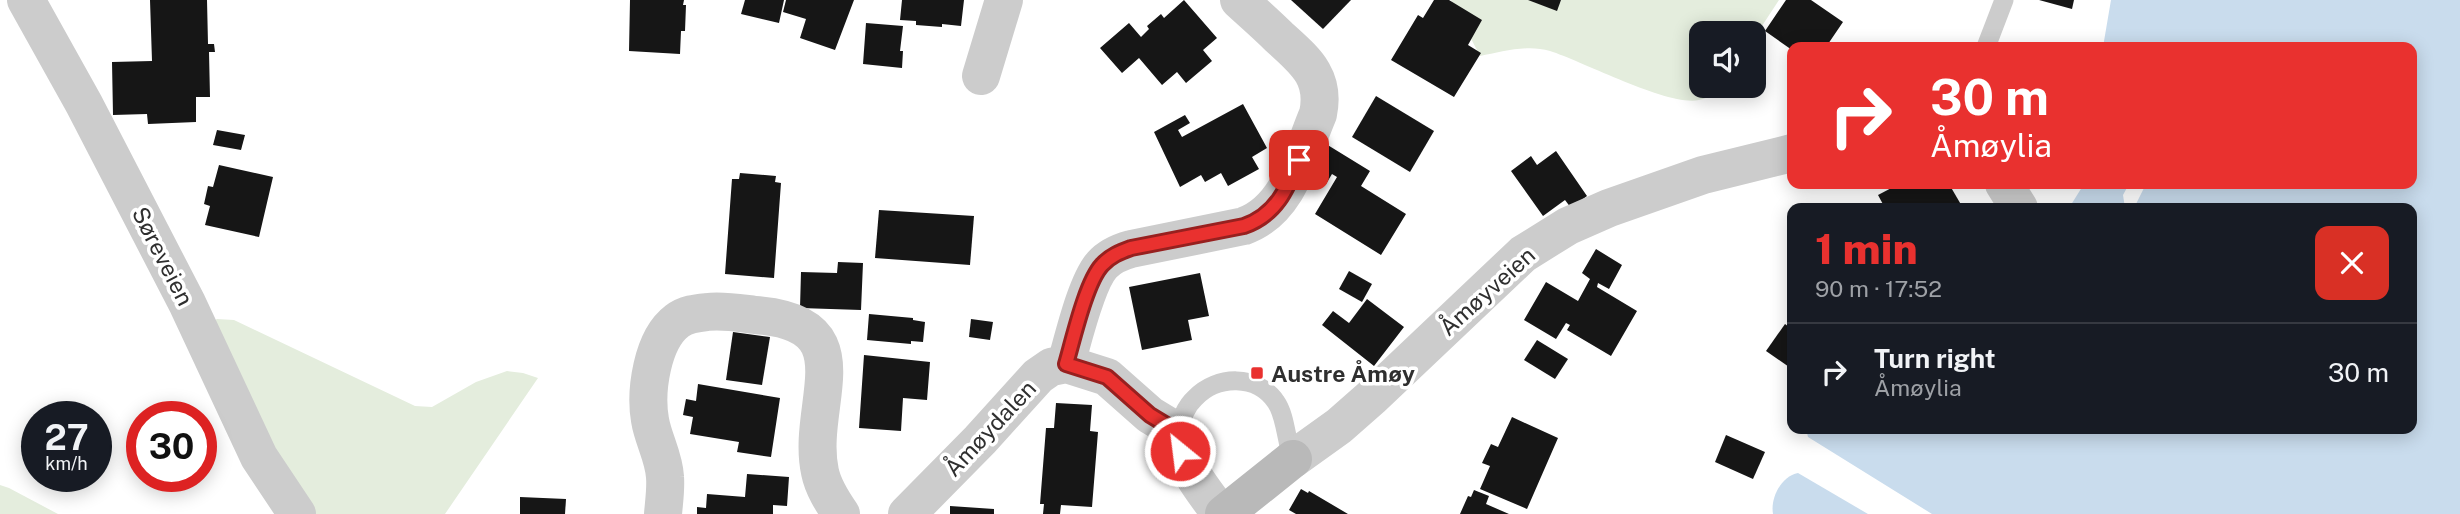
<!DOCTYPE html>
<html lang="en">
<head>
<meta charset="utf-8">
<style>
  body { margin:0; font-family:"Public Sans",sans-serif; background:#242831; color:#f1f3f6; height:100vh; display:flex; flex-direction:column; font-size:26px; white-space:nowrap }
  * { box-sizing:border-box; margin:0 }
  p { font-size:23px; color:#9ea1a6 }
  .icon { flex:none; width:38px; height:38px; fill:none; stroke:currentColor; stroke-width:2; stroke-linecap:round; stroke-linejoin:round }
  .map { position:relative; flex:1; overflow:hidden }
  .drawer { position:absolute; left:1787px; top:203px; width:630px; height:231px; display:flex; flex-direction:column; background:#171b24; border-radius:14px; box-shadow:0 4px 18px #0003 }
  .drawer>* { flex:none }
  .top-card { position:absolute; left:1787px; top:42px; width:630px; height:147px; border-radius:14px; box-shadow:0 4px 18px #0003; background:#e9312f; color:#fff; overflow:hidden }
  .buttons { position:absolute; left:1689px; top:21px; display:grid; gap:14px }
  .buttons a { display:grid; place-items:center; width:77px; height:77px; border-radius:14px; background:#171b24; box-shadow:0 4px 18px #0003; font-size:35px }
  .speed { position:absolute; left:21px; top:401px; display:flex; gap:14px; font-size:35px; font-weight:700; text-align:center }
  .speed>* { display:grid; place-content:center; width:91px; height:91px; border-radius:50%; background:#171b24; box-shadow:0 4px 18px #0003; line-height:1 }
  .speed small { font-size:18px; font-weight:400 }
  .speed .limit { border:10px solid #d22; background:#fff; color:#111 }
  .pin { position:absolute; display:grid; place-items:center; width:60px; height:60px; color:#fff; margin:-30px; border-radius:14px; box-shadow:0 4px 10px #0006 }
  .me { position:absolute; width:77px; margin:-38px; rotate:331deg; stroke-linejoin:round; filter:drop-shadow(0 0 5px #0008) }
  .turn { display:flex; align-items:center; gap:24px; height:147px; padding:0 28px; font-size:32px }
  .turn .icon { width:91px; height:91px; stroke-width:2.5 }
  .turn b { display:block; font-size:49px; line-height:60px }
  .round { display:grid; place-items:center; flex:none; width:74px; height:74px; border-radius:14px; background:#242831 }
  .overview { display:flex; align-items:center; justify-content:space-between; height:119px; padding:0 28px }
  h1 { font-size:42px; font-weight:800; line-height:52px; color:#e9312f }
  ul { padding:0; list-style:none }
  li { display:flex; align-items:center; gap:21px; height:98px; padding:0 28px; border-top:2px solid #363941 }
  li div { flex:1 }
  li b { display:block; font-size:26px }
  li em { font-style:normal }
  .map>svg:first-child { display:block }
  .green { fill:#e4eddd }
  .water { fill:#c9dced }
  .building { fill:#161616 }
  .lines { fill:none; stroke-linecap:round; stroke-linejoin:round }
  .lane { stroke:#ccc; stroke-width:19 }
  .street { stroke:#ccc; stroke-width:38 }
  .secondary { stroke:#b9b9b9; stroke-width:38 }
  .route-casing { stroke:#97201f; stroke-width:18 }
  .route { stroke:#e9312f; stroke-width:12 }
  .poi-dot { fill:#e9312f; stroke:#fff; stroke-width:2.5 }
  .labels { text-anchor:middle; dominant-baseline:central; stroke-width:7; stroke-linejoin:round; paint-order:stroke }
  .street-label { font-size:23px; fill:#2f2f2f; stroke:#fff }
  .poi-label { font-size:23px; font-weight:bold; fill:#2f2f2f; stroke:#fff; text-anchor:start }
</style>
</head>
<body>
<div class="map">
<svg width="2460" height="514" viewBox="0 0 2460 514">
  <rect width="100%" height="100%" fill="#fff"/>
  <g class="green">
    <path d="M1451,0H1779L1754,38V33H1701V86H1721C1715,93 1709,98 1699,100C1669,107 1582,61 1550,51C1527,44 1502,52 1480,56Z"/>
    <path d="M217,319L234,320L415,406L432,407L476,382L507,371L523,373L538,378L445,514H292L196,331Z"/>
    <path d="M0,485L9,488L58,514H0Z"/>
  </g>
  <g class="water">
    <path d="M2111,0H2460V514H1932L1808,437L1806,429H2412V208H2134L2146,184H2412V47H2103Z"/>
    <path d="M2084,184H2129L2123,195L2125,208H2069Z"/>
    <path d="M1798,473L1868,514H1773C1770,497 1782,476 1798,473Z"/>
  </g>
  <g class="building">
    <path d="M150,0H207L208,44H214L215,52H209L210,97H196V122L148,124L147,114L113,115L112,62L152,61Z"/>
    <path d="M630,0H684L683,5H686L685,31H681L680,54L629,51Z"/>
    <path d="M745,0H784L779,23L741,14Z"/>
    <path d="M786,0H854L835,50L800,38L806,19L783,12Z"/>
    <path d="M902,0H964L961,26L942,24V27L916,25V21L900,20Z"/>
    <path d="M1184,0L1217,38L1203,50L1212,61L1186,83L1177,72L1162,85L1139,58L1122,73L1100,48L1129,23L1141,37L1149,29L1147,26L1161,14L1164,18Z"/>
    <path d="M1291,0H1351L1323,29Z"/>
    <path d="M1434,0H1449L1482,20L1468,45L1481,53L1454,97L1391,60L1418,15L1423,18Z"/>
    <path d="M1528,0H1561L1557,11Z"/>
    <path d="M1786,0H1811L1843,22L1826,47H1792V50L1765,31Z"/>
    <path d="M2039,0H2074L2072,9Z"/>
    <path d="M866,23L903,26L900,51H903L902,68L863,64Z"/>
    <path d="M1376,96L1434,131L1410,172L1352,137Z"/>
    <path d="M1243,104L1267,148L1252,157L1259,169L1228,186L1221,173L1205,182L1201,175L1180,187L1154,132L1185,115L1190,123L1178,130L1182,137Z"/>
    <path d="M217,130L245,135L241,150L213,145Z"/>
    <path d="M1326,144L1370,171L1361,186L1406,214L1381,255L1315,214L1337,177L1332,174L1326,184L1308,173Z"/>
    <path d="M1556,151L1587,196L1571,208L1565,200L1543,216L1511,171L1531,156L1537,165Z"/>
    <path d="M219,165L273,177L259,237L205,225L210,206L204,204L208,186L213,187Z"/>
    <path d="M740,173L776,176L775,182L781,183L774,278L725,274L732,179H739Z"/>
    <path d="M1899,184H1949L1963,208H1885L1878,195Z"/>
    <path d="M879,210L974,216L970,265L875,258Z"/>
    <path d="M1596,249L1622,265L1609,289L1598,283L1597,287L1637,311L1611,356L1567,330L1570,325L1566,323L1556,339L1524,320L1546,282L1578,301L1590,279L1582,273Z"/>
    <path d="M838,262L863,263L861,310L800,308L801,272L837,273Z"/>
    <path d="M1349,271L1372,284L1362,302L1339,289Z"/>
    <path d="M1200,273L1209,316L1188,320L1192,340L1142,350L1129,287Z"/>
    <path d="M1367,299L1404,327L1374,366L1322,325L1333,311L1349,323Z"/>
    <path d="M869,314L913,318V320L925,322L923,342L911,341V344L867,340Z"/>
    <path d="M971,319L993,322L990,340L969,337Z"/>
    <path d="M1785,324L1792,329V369L1766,351Z"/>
    <path d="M733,332L770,337L762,385L726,380Z"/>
    <path d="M1537,340L1568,359L1555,379L1524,360Z"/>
    <path d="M864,355L930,362L927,400L903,398L901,431L859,428Z"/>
    <path d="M698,384L780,398L771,457L737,452L739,442L690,434L693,417L683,415L686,399L696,401Z"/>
    <path d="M1056,403L1092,405L1090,431L1098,432L1092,507L1061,505L1060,514H1043L1044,504H1040L1046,428H1054Z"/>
    <path d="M1512,417L1558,438L1527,509L1480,489L1490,466L1482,463L1491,444L1498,447Z"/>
    <path d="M1726,435L1765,452L1753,479L1715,462Z"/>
    <path d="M747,474L789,477L787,506L773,505V514H697V507L706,508L707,494L745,497Z"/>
    <path d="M1301,489L1308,493L1309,491L1348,514H1296L1289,510Z"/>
    <path d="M1474,490L1489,496L1486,504L1509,514H1460L1468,496L1471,497Z"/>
    <path d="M520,497L566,499L565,514H520Z"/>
    <path d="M950,506L994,509V514H950Z"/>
  </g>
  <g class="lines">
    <g class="lane">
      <path d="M1986,47L2004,0"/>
      <path d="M1178,432C1181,420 1185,407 1195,398C1217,375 1257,374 1276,402C1286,416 1286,442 1293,459"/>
    </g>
    <g class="street">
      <path d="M26,0L84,104L187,303L259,457L297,514"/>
      <path d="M981,76L1004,0"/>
      <path d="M2004,184L2019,208"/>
      <path d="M1066,364C1073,340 1086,283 1102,265C1110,256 1120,252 1131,249L1244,226C1289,210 1301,154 1318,114C1326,76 1304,60 1279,37C1266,24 1252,12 1239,0"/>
      <path d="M1293,459L1339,426L1372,397L1523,254L1568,226L1609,208L1703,175L1792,153"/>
      <path d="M663,514C664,502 666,489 665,477C664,457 653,439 650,420C645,391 652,340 677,321C686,314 697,313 707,312C723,310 739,313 755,315C868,323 805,403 820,472C823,487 832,501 841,514"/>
      <path d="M907,514L980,440L1038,376L1051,367L1066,364L1107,377L1150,415L1178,432C1182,465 1201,488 1221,514"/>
    </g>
    <path class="secondary" d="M1224,514L1293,459"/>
  </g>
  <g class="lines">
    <g class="route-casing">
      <path id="route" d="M1180,451L1178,432L1150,415L1107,377L1066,364C1073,340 1086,282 1102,265C1110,256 1120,252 1131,248L1244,226C1276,215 1287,189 1299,160"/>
    </g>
    <use href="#route" class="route"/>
  </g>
  <rect class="poi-dot" x="1250" y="366" width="14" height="14" rx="3.5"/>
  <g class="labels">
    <g class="street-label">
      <text transform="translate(163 256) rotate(63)">Søreveien</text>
      <text transform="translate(1487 291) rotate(-42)">Åmøyveien</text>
      <text transform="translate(990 428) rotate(-47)">Åmøydalen</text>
    </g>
    <g class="poi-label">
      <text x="1271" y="373">Austre Åmøy</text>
    </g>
  </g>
</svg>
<div class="buttons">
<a><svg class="icon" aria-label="sound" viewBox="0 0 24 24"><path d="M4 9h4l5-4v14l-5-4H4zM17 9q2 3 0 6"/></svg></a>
</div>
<div class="speed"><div>27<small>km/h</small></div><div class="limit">30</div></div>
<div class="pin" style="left:1299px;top:160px;background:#d93025"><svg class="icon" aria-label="arrive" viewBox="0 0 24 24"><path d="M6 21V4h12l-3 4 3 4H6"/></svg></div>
<svg class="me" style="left:1180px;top:451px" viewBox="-20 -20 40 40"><circle r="17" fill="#e9312f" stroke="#fff" stroke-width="3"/><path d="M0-11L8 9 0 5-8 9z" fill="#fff"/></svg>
<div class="top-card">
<div class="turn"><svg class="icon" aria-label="right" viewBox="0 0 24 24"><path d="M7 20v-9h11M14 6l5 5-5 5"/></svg><div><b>30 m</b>Åmøylia</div></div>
</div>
<section class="drawer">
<div class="overview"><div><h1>1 min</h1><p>90 m · 17:52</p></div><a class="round" style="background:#d93025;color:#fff"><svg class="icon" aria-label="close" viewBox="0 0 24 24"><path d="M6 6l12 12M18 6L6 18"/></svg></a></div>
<ul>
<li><svg class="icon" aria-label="right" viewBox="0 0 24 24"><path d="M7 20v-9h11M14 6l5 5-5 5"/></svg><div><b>Turn right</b><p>Åmøylia</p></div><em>30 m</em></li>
</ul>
</section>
</div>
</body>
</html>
